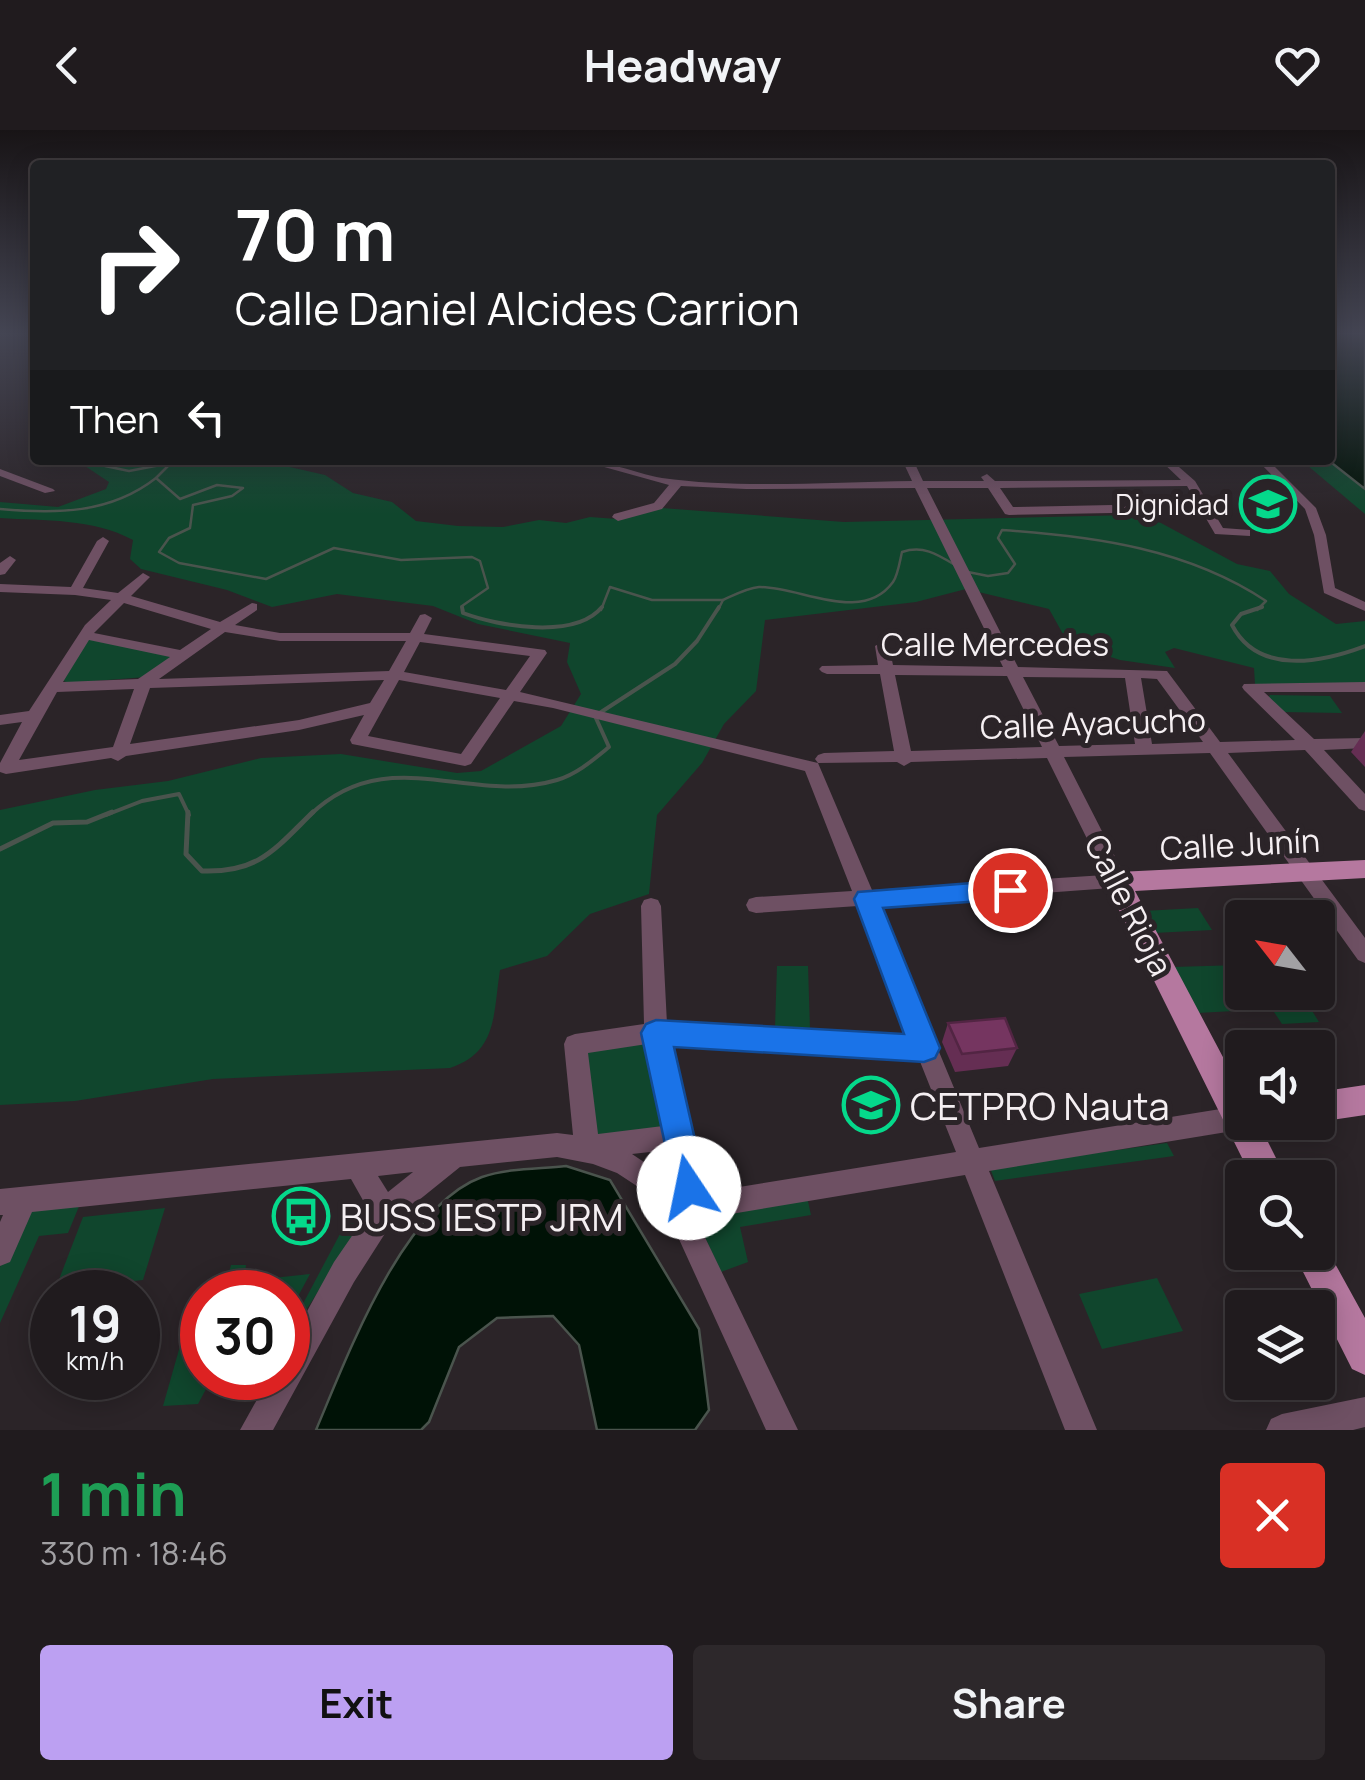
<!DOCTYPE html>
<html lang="en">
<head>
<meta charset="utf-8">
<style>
  body { margin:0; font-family:Manrope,sans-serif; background:#2d282b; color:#f1f3f6; height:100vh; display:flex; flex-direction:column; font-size:38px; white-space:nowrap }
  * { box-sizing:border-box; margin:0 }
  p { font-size:32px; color:#a2a1a4 }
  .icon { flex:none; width:55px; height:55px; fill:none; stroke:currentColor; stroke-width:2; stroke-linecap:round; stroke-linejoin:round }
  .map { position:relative; height:1300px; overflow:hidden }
  .panel { display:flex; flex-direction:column; background:#201b1e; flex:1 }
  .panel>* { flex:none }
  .guide { position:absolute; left:30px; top:30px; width:1305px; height:305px; border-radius:10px; box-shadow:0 5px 25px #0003,0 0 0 2px #3d393c; background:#202124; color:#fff; overflow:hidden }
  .needle { width:65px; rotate:301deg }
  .fabs { position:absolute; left:1225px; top:770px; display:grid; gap:20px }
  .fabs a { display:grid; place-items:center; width:110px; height:110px; border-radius:10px; background:#201b1e; box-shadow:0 5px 25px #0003,0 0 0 2px #3d393c; font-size:50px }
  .speed { position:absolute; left:30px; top:1140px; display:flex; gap:20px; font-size:50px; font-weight:700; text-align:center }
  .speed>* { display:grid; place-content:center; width:130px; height:130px; border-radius:50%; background:#201b1e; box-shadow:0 5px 25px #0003,0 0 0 2px #3d393c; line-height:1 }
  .speed small { font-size:25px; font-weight:400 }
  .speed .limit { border:15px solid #d22; background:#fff; color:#111 }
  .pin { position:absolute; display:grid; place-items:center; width:85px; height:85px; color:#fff; margin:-42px; border:5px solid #fff; border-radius:50%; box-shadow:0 2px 10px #0007 }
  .me { position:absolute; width:110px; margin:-55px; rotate:349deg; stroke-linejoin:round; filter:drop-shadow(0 0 8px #0008) }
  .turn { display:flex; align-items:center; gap:35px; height:210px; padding:0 40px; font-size:45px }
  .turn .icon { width:130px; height:130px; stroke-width:2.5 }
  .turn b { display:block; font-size:70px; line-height:85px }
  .then { display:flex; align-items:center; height:95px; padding:0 40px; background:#0003; gap:20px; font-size:38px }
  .round { display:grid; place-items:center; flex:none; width:105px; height:105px; border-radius:10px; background:#2d282b }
  .summary { display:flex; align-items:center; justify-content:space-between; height:170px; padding:0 40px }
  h1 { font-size:60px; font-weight:700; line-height:75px; color:#1e9e55 }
  .button { display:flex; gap:20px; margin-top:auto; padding:20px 40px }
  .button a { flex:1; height:115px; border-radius:10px; background:#bca0f2; color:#111; font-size:40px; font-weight:700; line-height:115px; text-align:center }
  .button a+a { background:#2d282b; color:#f1f3f6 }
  header { display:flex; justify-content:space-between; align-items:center; height:130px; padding:0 40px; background:#201b1e; font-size:45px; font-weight:700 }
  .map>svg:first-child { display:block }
  .green { fill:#10462d }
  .water { fill:#001206; stroke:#4a544d; stroke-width:2.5 }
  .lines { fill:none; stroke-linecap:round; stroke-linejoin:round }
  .stream-far2 { stroke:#4a544d; stroke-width:2.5 }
  .stream-far1 { stroke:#4a544d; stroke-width:4 }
  .stream { stroke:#4a544d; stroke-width:5 }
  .minor { fill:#6e5063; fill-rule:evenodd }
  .major { fill:#b5789f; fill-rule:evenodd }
  .wall { fill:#652e53 }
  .building { fill:#753560; stroke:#522543; stroke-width:2.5 }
  .route { fill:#1a73e8; stroke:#114b97; stroke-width:2.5 }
  .labels { text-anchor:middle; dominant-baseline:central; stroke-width:10; stroke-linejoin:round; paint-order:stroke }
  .far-poi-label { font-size:28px; fill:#f5eff2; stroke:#2b2428; text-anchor:end }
  .street-label { font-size:32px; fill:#f5eff2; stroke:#2b2428 }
  .near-poi-label { font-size:38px; fill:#f5eff2; stroke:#2b2428; text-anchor:start }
</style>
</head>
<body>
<header><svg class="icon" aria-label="back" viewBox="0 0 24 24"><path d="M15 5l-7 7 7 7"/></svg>Headway<svg class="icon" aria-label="heart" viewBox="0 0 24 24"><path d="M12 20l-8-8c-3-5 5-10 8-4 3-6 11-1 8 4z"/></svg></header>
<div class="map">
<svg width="1365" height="1300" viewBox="0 0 1365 1300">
  <rect width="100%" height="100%" fill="#2b2428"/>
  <g class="green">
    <path d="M86,330H259L325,345L353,363L392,372L416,391L458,396L503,397L539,390L566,393L590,387L617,389L662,378L844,392L1130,385L1161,393L1237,434L1270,441L1289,464L1336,494L1365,491V554H1255L1254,538L1174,518L1165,522L1175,538L1120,530L1068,513L1049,479L966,459L916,472L765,490L756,561L724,594L702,633L657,685L649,764L590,784L547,826L500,840C493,884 498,922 450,938L213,949L75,971L0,975V680L95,660L168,651L261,628L341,624L457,643L481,641L561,596L581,564L567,532L570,513L478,494L433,476L337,464L272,477L227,460L141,439L130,429L133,410C92,388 45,391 0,388V372L58,377L106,359L109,352L85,336Z"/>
    <path d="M1301,330H1328L1365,359V384Z"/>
    <path d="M89,509L174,526L146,547L68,553L62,550Z"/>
    <path d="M1270,565L1330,566L1342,583L1281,582L1268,568Z"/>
    <path d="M1198,778L1212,800L1154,803L1143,781Z"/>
    <path d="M1240,835L1242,862L1255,863L1265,869L1294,868L1292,863H1301L1319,892L1282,894L1272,879L1197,883L1173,837Z"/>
    <path d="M777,836H808L810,899L775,897Z"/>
    <path d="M652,906L674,1000L594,1014L584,918Z"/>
    <path d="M1167,1013L1174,1026L995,1051L990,1038Z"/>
    <path d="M806,1062L811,1085L740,1097L748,1132L721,1142L697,1090Z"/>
    <path d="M358,1070L367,1086L288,1208V1202Z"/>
    <path d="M80,1074L68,1103L39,1106L0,1193V1137L23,1086L32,1078Z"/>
    <path d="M165,1078L143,1150L55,1160L83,1087Z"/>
    <path d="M231,1135H246L244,1151L310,1144L288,1185V1162L224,1160Z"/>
    <path d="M1157,1148L1183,1201L1102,1219L1079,1164Z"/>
    <path d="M202,1206V1248H212L198,1274L163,1276L182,1209Z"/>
  </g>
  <g class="water">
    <path d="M1330,202H1365V359L1328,330Z"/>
    <path d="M566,1036L610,1050L699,1199L709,1280L695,1300H597L579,1215L553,1186L497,1188L459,1217L429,1292L421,1300H316C347,1227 403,1075 482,1047C508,1038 539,1039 566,1036Z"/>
  </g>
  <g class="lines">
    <g class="stream-far2">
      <path d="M106,330L105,336L129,341L171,333L156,348L180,369L217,355L243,358L232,366L193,375L190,398L169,408L159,422L179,433L266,449L334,418L401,430L472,427L480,431L488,458L462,476L463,480"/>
      <path d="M0,379C56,384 110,384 156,348"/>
      <path d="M968,442L988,446L1008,443L1015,434L998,408L1002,400C1094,406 1188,419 1266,471L1257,480"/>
      <path d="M601,480L610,457L652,470H723"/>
      <path d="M718,480L723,470C734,465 747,458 759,457C799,456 862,495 893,452C898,445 900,430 902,422C923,415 937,424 955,435"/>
    </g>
    <g class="stream-far1">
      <path d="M462,477L463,483C498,496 575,510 602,477"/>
      <path d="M1262,477L1241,484L1232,495C1258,545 1320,533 1365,516"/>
      <path d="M106,685L142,671L179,664L189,685"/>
      <path d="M310,685C388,610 469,676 557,650C577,644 593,630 609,617L595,586L675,534L697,511L719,477"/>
    </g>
    <g class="stream">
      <path d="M188,682L186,724L202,741C259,743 275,719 313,682"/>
      <path d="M0,719L53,693L87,692L112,682"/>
    </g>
    <g class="minor">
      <path d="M579,330C608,330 633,343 662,348C739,359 834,352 912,351L905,336L816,333L811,330H1057L1052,333L916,336L923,351H984L981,347L987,344L995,351L1181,350L1160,330H1171L1195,351L1223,398L1250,400V406L1215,404L1204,385L1129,382L1123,378L1129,374L1200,378L1187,356L1000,358L1013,377L1112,375L1118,379L1112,383L1009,385L1005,384L988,358H927L1018,537L1167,541L1220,612L1295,610L1244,560L1242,557L1244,554L1365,552V562H1264L1314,609L1365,608V618L1324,620L1365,664V681L1359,679L1305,620L1228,623L1365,808V833L1358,830L1210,623L1064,627L1128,752L1125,757L878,775L979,1018L1239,976L1242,978V992H1249L1239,1000L989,1041L1097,1300H1065L965,1045L701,1089L700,1097L798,1300H766L678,1107L674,1089L646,1062L617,1043L593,1034L557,1027L460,1037L393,1091L354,1152L273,1300H240L269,1248H288V1216L334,1132L369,1081L351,1049L32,1082L10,1132L0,1136V1092L3,1085H0V1059L557,1003L573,1005L564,914L567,907L575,904L644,894L641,776L644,770L651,768L658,770L661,776L667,894L910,908L858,776L756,783L749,781L746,775L749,769L756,767L852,761L805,641L553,578L514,571L471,634L465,636L352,614L350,610L364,585L299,600L126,626L118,631L111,628L6,644L0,642V633L22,592L0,595V585L29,581L85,495L111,470L75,465L0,462V454L71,457L97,411L103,407L109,411L83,458L118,463L143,443L150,447L131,466L220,492L252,473L257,474V480L235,495L280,503H410L420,485L425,484L432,488L424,504L545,520L547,523L520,562L818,633L815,629L818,625L824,623L894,621L880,544H827L822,542L819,539L822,536L878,535L875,516L882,512L889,516L893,535L1003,537L915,358L746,359L681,356L662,379L618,391L612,387L614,384L654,373L669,355ZM124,473L211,499L180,520L94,503ZM225,502L280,511H406L389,541L159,549ZM89,510L170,527L138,549L63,552ZM420,512L530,526L506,560L404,542ZM895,545L1007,546L1042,617L911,621ZM1023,547L1125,548L1135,614L1059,616ZM1141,548L1157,549L1203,612L1152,614ZM384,550L370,573L299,590L130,614L150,558ZM399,550L500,568L461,624L368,606ZM134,559L113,617L19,630L57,562ZM1047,628L1105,745L872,760L818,633L897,632L904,636L911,632ZM647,914L663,996L598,1004L588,923ZM670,914L919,929L956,1022L702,1063ZM668,1020L675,1053L632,1024ZM413,1042L388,1062L378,1046Z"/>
      <path d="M1257,330H1268L1316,378L1326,405L1335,458L1365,472V481L1324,463L1314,405L1305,379Z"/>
      <path d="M0,339L53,359L55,361L45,363L0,346Z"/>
      <path d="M10,426L16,430L5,444L0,445V433Z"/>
      <path d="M1365,1267V1297L1353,1300H1266L1271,1289L1282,1284Z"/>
    </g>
    <g class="major">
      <path d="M1365,730V748L1135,761L1242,963V992H1258L1286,1048H1252L1105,752L1109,745L1118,742Z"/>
      <path d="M1365,955V985L1318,992V962Z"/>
      <path d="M1318,1108L1322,1110L1365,1188V1245L1352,1239L1293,1122H1318Z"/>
    </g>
  </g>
  <g class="wall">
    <path d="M1365,601V637L1351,622Z"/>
    <path d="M948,893L1017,918L1008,936L955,942L942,912Z"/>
  </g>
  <path class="building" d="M1005,888L1017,918L962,924L948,893Z"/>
  <linearGradient id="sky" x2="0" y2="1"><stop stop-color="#181416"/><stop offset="0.53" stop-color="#444553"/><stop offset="1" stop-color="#444553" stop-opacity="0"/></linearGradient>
  <rect width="1365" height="384" fill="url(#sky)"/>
  <path class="route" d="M1010,750L1019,752L1023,760L1019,767L1010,769L883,778L940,918L935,928L924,932L674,917L706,1058L701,1070L689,1075L677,1070L641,903L646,894L656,890L904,904L854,769L858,762Z"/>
  <defs>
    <g id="school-ring" transform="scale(2.875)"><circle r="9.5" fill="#2b2428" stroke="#05d98b" stroke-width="1.5"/><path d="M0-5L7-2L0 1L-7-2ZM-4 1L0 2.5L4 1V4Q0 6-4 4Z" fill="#05d98b"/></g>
    <g id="university-ring" transform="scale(2.875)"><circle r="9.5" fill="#2b2428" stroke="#05d98b" stroke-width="1.5"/><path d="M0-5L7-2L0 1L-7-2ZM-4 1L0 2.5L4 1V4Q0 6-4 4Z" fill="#05d98b"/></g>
    <g id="bus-ring" transform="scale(2.875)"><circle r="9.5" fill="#2b2428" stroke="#05d98b" stroke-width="1.5"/><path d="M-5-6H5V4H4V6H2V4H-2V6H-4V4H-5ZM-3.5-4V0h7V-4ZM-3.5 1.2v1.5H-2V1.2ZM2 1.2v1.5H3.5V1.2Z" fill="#05d98b"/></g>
  </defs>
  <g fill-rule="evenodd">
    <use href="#school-ring" x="1268" y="374"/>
    <use href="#university-ring" x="871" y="975"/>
    <use href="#bus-ring" x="301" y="1086"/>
  </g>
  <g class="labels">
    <g class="far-poi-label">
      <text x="1229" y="374">Dignidad</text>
    </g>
    <g class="street-label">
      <text x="995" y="514">Calle Mercedes</text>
      <text transform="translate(1093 593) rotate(-2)">Calle Ayacucho</text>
      <text transform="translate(1240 714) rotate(-3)">Calle Junín</text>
      <text transform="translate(1129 775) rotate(63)">Calle Rioja</text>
    </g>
    <g class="near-poi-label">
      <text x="910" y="975">CETPRO Nauta</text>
      <text x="340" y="1086">BUSS IESTP JRM</text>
    </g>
  </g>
</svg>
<div class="fabs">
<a><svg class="needle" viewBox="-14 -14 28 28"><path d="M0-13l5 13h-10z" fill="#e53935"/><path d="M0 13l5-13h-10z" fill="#a2a1a4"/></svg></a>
<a><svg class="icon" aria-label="sound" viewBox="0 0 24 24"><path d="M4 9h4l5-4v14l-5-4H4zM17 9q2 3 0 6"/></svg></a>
<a><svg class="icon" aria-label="search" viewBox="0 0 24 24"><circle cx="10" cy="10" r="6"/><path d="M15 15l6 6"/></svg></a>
<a><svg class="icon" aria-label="layers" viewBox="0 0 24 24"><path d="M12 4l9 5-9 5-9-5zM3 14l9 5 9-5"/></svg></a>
</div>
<div class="speed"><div>19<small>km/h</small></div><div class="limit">30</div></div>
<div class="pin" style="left:1010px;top:760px;background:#d93025"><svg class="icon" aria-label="arrive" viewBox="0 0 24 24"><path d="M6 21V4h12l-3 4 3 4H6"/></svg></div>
<svg class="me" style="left:689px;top:1058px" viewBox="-20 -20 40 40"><circle r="19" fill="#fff"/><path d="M0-13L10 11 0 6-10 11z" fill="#1a73e8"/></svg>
<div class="guide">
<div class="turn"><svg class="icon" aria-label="right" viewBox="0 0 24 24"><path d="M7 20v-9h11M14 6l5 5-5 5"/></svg><div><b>70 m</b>Calle Daniel Alcides Carrion</div></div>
<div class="then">Then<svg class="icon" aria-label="left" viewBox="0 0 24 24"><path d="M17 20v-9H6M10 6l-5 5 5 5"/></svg></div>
</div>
</div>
<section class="panel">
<div class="summary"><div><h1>1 min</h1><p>330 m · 18:46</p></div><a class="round" style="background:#d93025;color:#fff"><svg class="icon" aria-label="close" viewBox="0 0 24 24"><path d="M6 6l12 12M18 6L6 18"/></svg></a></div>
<div class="button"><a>Exit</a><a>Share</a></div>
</section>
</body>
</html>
